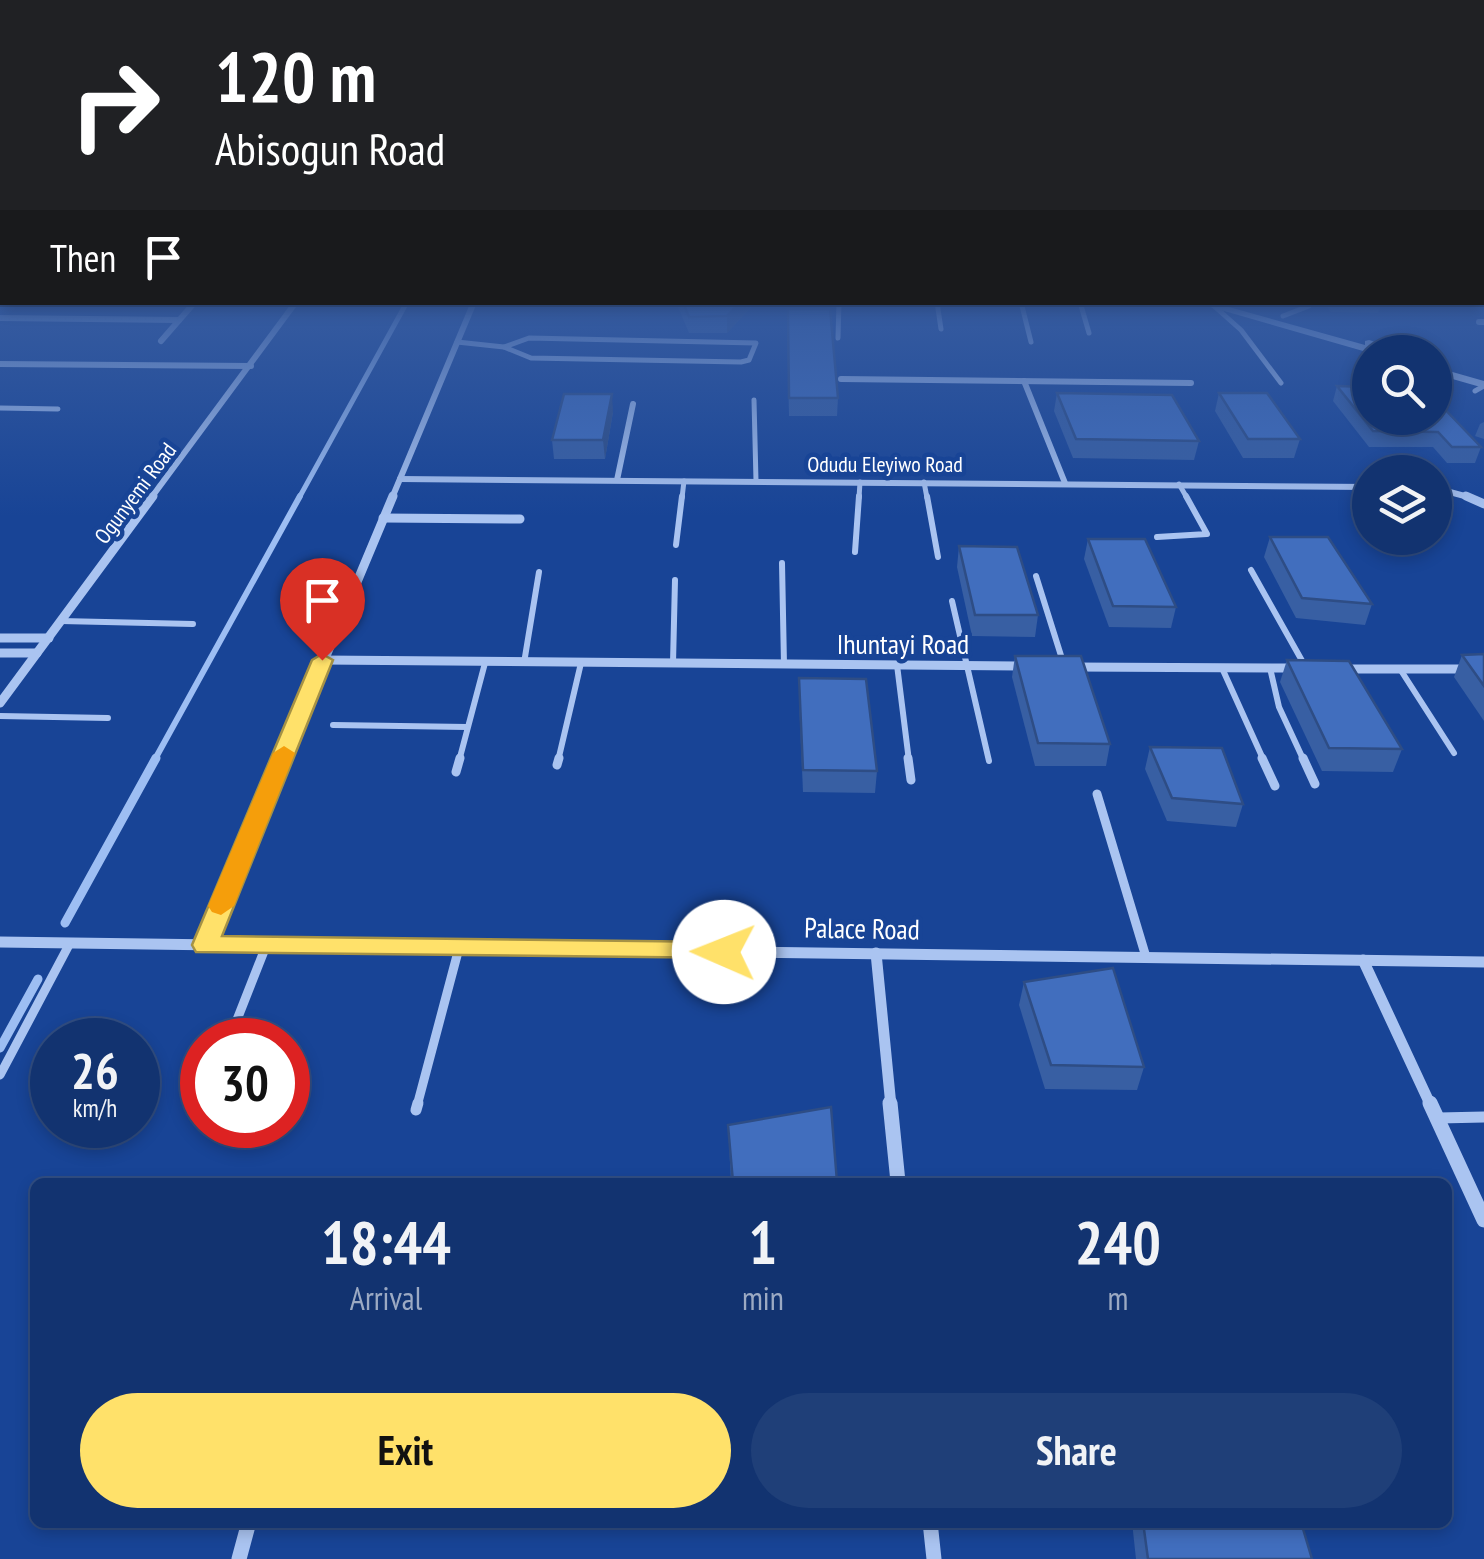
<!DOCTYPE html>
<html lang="en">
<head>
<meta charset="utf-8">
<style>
  body { margin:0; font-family:"PT Sans Narrow",sans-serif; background:#1f3f78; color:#f1f3f6; height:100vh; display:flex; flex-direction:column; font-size:38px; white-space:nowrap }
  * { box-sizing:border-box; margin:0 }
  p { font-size:32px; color:#9caac3 }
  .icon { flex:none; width:55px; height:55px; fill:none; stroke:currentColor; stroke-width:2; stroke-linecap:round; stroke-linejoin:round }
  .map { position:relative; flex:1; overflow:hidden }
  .details { position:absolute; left:30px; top:1178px; width:1422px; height:350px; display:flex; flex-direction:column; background:#123370; border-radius:15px; box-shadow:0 5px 15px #0003,0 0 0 2px #314e83 }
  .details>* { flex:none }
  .guide { position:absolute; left:0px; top:0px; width:1485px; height:305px; box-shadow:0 5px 15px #0003,0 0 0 2px #314e83; background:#202124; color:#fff; overflow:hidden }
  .fabs { position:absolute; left:1352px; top:335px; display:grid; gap:20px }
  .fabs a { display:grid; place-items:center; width:100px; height:100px; border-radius:50%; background:#123370; box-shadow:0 5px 15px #0003,0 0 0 2px #314e83; font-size:50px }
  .speed { position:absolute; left:30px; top:1018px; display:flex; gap:20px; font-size:50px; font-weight:700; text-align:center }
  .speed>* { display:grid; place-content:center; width:130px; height:130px; border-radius:50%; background:#123370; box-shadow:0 5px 15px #0003,0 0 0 2px #314e83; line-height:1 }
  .speed small { font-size:25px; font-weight:400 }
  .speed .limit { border:15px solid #d22; background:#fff; color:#111 }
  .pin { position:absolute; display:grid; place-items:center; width:85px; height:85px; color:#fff; margin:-102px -42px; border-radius:50% 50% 50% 0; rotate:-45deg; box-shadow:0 0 10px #0007 }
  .pin .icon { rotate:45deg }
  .me { position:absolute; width:110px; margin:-55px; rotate:271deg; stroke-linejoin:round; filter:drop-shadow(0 0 8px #0008) }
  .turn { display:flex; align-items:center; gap:35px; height:210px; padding:0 50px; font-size:45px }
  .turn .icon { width:130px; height:130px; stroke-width:2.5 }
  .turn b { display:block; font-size:70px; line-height:85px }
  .then { display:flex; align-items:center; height:95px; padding:0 50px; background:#0003; gap:20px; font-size:38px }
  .eta { display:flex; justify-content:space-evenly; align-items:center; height:170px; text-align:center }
  .eta b { font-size:60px; font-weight:800; line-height:70px }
  .cta { display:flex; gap:20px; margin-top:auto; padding:20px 50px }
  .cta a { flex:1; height:115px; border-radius:60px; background:#ffe16a; color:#111; font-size:40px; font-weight:800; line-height:115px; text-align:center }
  .cta a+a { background:#1f3f78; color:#f1f3f6 }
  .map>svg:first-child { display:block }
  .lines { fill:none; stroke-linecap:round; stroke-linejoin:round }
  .stream-far2 { stroke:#9dbef3; stroke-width:5 }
  .stream-far1 { stroke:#9dbef3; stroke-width:6 }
  .stream { stroke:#9dbef3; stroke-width:9 }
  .service-far3 { stroke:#aac4f1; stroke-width:5 }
  .service-far2 { stroke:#aac4f1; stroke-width:6 }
  .service-far1 { stroke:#aac4f1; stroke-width:9 }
  .service { stroke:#aac4f1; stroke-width:11 }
  .minor-far3 { stroke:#aac4f1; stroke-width:6 }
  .minor-far2 { stroke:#aac4f1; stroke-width:9 }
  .minor-far1 { stroke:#aac4f1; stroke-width:11 }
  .minor { stroke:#aac4f1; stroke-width:15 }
  .tertiary { fill:#aac4f1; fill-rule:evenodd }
  .wall { fill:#385fa3 }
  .shaded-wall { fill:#2e4d85 }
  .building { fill:#416ebe; stroke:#2e4d85; stroke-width:2.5 }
  .route { fill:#ffe16a; stroke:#a69245; stroke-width:2.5 }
  .slow { fill:#f59e0b }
  .labels { text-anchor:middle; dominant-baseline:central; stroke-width:9; stroke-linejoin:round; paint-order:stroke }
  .far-street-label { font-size:22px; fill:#fff; stroke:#184496 }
  .street-label { font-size:28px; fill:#fff; stroke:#184496 }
</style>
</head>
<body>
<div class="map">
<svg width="1484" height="1559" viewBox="0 0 1484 1559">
  <rect width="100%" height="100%" fill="#184496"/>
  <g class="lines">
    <path class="stream-far2" d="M299,498L407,302"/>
    <path class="stream-far1" d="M154,761L300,496"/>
    <g class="stream">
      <path d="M65,923L156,758"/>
      <path d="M0,1048L38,979"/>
    </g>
    <g class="service-far3">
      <path d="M937,302L941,329"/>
      <path d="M1021,302L1031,342"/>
      <path d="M1080,302L1089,333"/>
      <path d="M1214,306L1241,330L1281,383"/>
      <path d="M1283,316L1309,306L1307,302"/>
      <path d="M529,338L756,343L749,360L741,362L531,358L504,347Z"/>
      <path d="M838,338L839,302"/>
      <path d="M457,342L504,347"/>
      <path d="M1475,391L1484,386"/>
      <path d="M754,400L756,481"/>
      <path d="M0,408L58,409"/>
      <path d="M924,482L927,498"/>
      <path d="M1179,484L1187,498"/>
      <path d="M682,498L684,481"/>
      <path d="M859,498L860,482"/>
    </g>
    <g class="service-far2">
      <path d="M927,496L938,557"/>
      <path d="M1157,537L1207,534L1186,496"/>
      <path d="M676,545L682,496"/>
      <path d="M855,552L859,496"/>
      <path d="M782,563L784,665"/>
      <path d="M1251,570L1305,666"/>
      <path d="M1036,576L1063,662"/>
      <path d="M952,601L989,761"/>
      <path d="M61,621L193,624"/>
      <path d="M524,663L539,572"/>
      <path d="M673,663L675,580"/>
      <path d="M897,665L909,761"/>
      <path d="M1222,668L1264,761"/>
      <path d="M1270,668L1279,707L1304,761"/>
      <path d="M1400,669L1454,753"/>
      <path d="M0,716L108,718"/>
      <path d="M333,725L467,727"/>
      <path d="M459,761L485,663"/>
      <path d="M558,761L581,663"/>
    </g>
    <g class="service-far1">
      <path d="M908,758L911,780"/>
      <path d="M1262,758L1275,786"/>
      <path d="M1303,758L1315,784"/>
      <path d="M557,765L559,758"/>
      <path d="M456,772L460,758"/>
      <path d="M1097,794L1146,957"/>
      <path d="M229,1040L266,946"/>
      <path d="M0,1075L70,943"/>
      <path d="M417,1106L459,948"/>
    </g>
    <g class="service">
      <path d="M416,1110L418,1103"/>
      <path d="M1439,1118L1484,1117"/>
    </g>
    <g class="minor-far3">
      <path d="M0,318L179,320"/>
      <path d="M1479,322H1484"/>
      <path d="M161,341L195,302"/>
      <path d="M0,364L251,366"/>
      <path d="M841,379L1191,383"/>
      <path d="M1024,381L1065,483"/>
      <path d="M400,479L1370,487"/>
      <path d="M617,480L633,404"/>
      <path d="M1435,488L1472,498"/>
      <path d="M151,498L296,302"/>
      <path d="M392,498L474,302"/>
    </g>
    <g class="minor-far2">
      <path d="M1466,496L1484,504"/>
      <path d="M383,518L520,519"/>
      <path d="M0,638H49"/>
      <path d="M0,653H37"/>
      <path d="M322,660L1026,666"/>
      <path d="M1073,667L1296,668"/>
      <path d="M1343,669H1484"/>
      <path d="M0,703L153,496"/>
      <path d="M282,761L393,496"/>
    </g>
    <g class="minor-far1">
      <path d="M0,942L1484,962"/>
      <path d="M205,945L283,758"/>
      <path d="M876,953L891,1106"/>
      <path d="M1363,960L1431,1106"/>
    </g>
    <g class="minor">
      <path d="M890,1103L898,1182"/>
      <path d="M1430,1103L1484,1220"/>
      <path d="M930,1522L934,1559"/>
      <path d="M239,1559L249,1522"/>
    </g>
    <g class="tertiary">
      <path d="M1193,302H1211L1365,345V341L1369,340L1407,352L1382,350L1383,352L1370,353Z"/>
      <path d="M1435,367L1484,381V388L1435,374Z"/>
    </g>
  </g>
  <g class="wall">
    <path d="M676,302H752V306L727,333H689Z"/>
    <path d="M1323,302H1382L1378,313L1331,312Z"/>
    <path d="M787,326L838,398L837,416H789Z"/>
    <path d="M1366,354H1370V378L1362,369Z"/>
    <path d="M1337,386L1435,418L1481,447L1475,463H1447L1433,447H1369L1333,401Z"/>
    <path d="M1057,393L1199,441L1194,460L1073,458L1054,411Z"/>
    <path d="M1219,393L1300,439L1294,458H1243L1215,411Z"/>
    <path d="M613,412L605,459H554L552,440Z"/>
    <path d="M1484,422V439L1475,436L1480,424Z"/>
    <path d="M1270,537L1372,604L1365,625L1296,618L1264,557Z"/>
    <path d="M1088,539L1176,607L1171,628L1109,627L1084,559Z"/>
    <path d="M959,546L1038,615L1035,637L972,636L957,567Z"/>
    <path d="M1484,654V721L1454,677L1462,655Z"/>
    <path d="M1015,656L1110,744L1106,766H1035L1012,677Z"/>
    <path d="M1287,660L1402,749L1393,772L1322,771L1280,682Z"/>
    <path d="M799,678L877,771L875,793L803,792L799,700Z"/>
    <path d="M1150,747L1243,804L1236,827L1167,821L1145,769Z"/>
    <path d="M1024,982L1144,1067L1137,1090L1045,1089L1019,1005Z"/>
    <path d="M728,1125L837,1182H731Z"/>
    <path d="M1132,1522H1301L1312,1559H1136Z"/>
  </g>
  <g class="shaded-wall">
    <path d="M740,302H752V306L727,333V316Z"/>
    <path d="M612,394L613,412L605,459L603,440Z"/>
  </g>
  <g class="building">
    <path d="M683,302H740L727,316L689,317Z"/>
    <path d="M788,309H830L838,398H789Z"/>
    <path d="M1337,386L1370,387V418H1435V399L1481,447H1452L1438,432L1373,431Z"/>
    <path d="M1057,393L1172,395L1199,441L1076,439Z"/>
    <path d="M1219,393H1267L1300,439H1248Z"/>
    <path d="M564,394H612L603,440H552Z"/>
    <path d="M1270,537H1328L1372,604L1302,598Z"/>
    <path d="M1088,539H1145L1176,607L1113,606Z"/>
    <path d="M959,546L1017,547L1038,615H975Z"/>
    <path d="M1484,654V686L1462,655Z"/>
    <path d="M1015,656H1081L1110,744L1038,743Z"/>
    <path d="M1287,660L1349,661L1402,749L1329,748Z"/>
    <path d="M799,678L866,679L877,771L803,770Z"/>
    <path d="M1150,747L1222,748L1243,804L1172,798Z"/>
    <path d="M1113,968L1144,1067L1051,1065L1024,982Z"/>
    <path d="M831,1107L837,1182H733L728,1125Z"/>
    <path d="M1143,1522H1301L1312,1559H1148Z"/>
  </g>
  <linearGradient id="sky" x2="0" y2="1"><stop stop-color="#0d2552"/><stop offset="0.58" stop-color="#375ca0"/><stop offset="1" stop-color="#375ca0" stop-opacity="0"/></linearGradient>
  <rect width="1484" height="516" fill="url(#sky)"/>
  <path class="route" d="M322,654L333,660L222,936L724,942L737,952L734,958L196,952L192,945L312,660Z"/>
  <path class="slow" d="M284,746L295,753L234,906L221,915L212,912L208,906L273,753Z"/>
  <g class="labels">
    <g class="far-street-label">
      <text x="885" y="464">Odudu Eleyiwo Road</text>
      <text transform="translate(135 493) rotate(-53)">Ogunyemi Road</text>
    </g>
    <g class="street-label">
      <text x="903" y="643">Ihuntayi Road</text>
      <text transform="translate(862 928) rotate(1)">Palace Road</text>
    </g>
  </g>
</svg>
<div class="fabs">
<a><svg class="icon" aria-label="search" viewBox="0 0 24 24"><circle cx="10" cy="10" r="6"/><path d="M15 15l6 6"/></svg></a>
<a><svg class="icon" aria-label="layers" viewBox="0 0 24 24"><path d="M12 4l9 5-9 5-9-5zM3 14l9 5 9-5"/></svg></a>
</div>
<div class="speed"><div>26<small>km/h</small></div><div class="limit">30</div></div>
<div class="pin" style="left:322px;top:660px;background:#d93025"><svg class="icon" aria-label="arrive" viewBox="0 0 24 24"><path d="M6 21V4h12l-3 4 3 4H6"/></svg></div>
<svg class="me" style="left:724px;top:952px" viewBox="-20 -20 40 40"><circle r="19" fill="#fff"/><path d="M0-13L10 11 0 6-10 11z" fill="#ffe16a"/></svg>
<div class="guide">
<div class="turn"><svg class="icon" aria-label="right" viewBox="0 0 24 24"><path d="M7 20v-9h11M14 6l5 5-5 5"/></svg><div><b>120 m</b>Abisogun Road</div></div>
<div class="then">Then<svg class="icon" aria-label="arrive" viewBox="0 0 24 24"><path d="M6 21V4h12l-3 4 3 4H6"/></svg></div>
</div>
<section class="details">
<div class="eta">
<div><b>18:44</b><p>Arrival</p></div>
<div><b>1</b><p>min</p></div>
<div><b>240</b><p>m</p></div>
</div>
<div class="cta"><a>Exit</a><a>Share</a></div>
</section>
</div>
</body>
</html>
